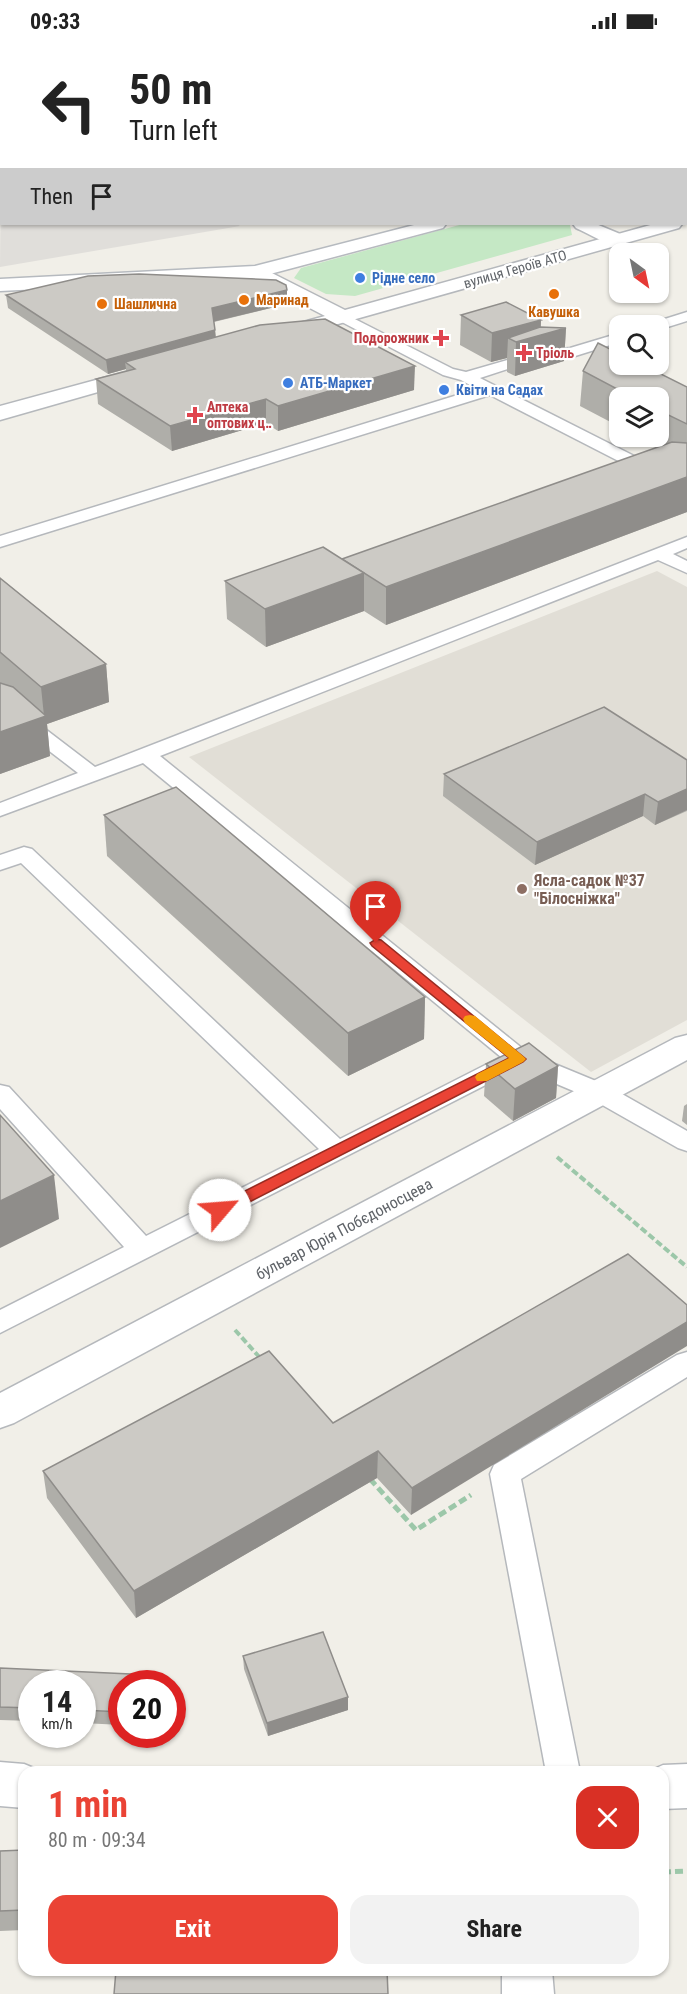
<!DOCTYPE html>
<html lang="en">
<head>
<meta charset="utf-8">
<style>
  body { margin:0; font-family:"Roboto Condensed",sans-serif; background:#f2f2f2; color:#222; height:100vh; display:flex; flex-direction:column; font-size:22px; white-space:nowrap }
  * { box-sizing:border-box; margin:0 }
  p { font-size:20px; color:#767676 }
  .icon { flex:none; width:33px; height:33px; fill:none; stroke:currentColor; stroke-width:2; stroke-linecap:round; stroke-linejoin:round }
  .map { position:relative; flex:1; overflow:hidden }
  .drawer { position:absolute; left:18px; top:1724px; width:651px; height:210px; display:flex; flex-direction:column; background:#fff; border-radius:18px; box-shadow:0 2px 4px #0004 }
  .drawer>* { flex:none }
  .guide { position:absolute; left:0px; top:0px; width:687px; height:183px; box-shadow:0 2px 4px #0004; background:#fff; color:#222; overflow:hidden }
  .needle { width:39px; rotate:147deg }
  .buttons { position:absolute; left:609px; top:201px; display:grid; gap:12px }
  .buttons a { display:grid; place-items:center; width:60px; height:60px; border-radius:12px; background:#fff; box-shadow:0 2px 4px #0004; font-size:30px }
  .speed { position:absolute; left:18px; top:1628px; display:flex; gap:12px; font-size:30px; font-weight:700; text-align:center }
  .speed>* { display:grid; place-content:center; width:78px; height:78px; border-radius:50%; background:#fff; box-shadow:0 2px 4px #0004; line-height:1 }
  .speed small { font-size:15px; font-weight:400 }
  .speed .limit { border:9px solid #d22; background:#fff; color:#111 }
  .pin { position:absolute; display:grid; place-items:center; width:51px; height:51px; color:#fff; margin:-62px -26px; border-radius:50% 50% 50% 0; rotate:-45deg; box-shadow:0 0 6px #0007 }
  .pin .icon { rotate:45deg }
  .me { position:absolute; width:66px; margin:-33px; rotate:63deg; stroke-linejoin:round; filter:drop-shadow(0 0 4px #0008) }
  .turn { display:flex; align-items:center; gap:21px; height:126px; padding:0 30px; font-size:27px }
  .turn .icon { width:78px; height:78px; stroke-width:2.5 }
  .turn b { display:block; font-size:42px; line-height:51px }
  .then { display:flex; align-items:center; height:57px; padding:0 30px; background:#0003; gap:12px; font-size:22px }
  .round { display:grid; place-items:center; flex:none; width:63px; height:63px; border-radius:18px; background:#f2f2f2 }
  .overview { display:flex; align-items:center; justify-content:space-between; height:102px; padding:0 30px }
  h1 { font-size:36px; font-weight:700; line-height:45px; color:#ea4335 }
  .primary-button { display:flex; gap:12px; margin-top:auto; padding:12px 30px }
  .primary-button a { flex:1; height:69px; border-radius:18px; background:#ea4335; color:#fff; font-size:24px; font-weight:700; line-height:69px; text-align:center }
  .primary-button a+a { background:#f2f2f2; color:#222 }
  .status { display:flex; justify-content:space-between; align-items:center; height:42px; padding:0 30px; background:#fff; direction:ltr }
  .status svg { height:16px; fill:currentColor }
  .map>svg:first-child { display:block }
  .industrial { fill:#e0deda }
  .education { fill:#e1ded6 }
  .green { fill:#c5e8c5 }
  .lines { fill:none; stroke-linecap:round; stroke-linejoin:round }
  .service-casing { stroke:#b5b8bc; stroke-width:3 }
  .pedestrian-casing { stroke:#b5b8bc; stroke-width:3 }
  .minor-casing { stroke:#b5b8bc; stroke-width:3 }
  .tertiary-casing { stroke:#b5b8bc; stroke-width:3 }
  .secondary-casing { stroke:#b6babf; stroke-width:3 }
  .path-far1 { stroke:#9cc7a9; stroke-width:4; stroke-dasharray:7 3; stroke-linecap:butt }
  .path { stroke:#9cc7a9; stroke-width:5; stroke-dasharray:8 4; stroke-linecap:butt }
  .service { fill:#fff; fill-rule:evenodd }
  .pedestrian { fill:#fff; fill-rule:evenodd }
  .minor { fill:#fff; fill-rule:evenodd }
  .tertiary { fill:#fff; fill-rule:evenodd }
  .secondary { fill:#fff; fill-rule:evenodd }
  .wall { fill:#afaea9 }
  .shaded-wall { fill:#8f8d8a }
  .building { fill:#cccac5; stroke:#8f8d8a; stroke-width:1.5 }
  .route { fill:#ea4335; stroke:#982c22; stroke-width:1.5 }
  .slow { fill:#f59e0b }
  .shop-dot { fill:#3f7fe0; stroke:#fff; stroke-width:2 }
  .food-dot { fill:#e8710a; stroke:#fff; stroke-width:2 }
  .health-dot { fill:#e0444e; stroke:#fff; stroke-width:2 }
  .education-dot { fill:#8d6e63; stroke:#fff; stroke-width:2 }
  .labels { text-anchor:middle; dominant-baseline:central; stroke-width:4.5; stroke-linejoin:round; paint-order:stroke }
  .far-street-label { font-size:14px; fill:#5f6368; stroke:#fff }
  .far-shop-label { font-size:14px; font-weight:bold; fill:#366cbe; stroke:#fff; text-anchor:start }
  .far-food-label { font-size:14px; font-weight:bold; fill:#c56008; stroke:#fff; text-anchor:start }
  .far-health-label { font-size:14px; font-weight:bold; fill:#be3a42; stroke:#fff; text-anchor:start }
  .education-label { font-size:16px; font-weight:bold; fill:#785e54; stroke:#fff; text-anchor:start }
  .street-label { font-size:16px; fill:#5f6368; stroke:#fff }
</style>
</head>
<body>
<div class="status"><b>09:33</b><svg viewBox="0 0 49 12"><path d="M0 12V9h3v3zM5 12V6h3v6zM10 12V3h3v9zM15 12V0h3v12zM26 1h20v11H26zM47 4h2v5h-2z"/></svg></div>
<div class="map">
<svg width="687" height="1952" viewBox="0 0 687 1952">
  <rect width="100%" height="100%" fill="#f1efe8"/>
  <path class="industrial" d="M1,119L2,182H237L240,184L0,225Z"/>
  <path class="education" d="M657,529L687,545V978L591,1030L189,715Z"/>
  <path class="green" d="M463,182H566L570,183L572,193L355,254L326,252L294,236L301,226Z"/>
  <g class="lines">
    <g class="service-casing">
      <g id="service">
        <path d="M388,0H405L387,2Z"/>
        <path d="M668,0H686L667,2Z"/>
        <path d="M2,104V112L0,113V105Z"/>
        <path d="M687,270V279L658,288V284H650L652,281Z"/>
        <path d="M343,271L453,327L466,330L535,310L570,306L620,291V300L572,315L538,317L480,336L648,421L687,426V436L638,429L490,353L0,505V494L477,347L461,338L443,333L338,278L336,275Z"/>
        <path d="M687,495V506L673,512L687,519V531L658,518L160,714L528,1011L608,1044L687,1089V1109L678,1106L590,1056L519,1026L0,1291V1268L124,1205L0,1067V1043L9,1045L146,1194L319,1107L21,821L0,828V813L24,805L32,807L340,1097L501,1015L143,721L0,774V761L78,731L22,688L19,684L22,680H36L95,725Z"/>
        <path d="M687,1310V1335L521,1437L580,1730H546L490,1432L494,1423L677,1313Z"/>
      </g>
    </g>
    <g class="pedestrian-casing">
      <path id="pedestrian" d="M687,993V1018L14,1381L0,1386V1351L675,996Z"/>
    </g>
    <g class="minor-casing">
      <g id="minor">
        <path d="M573,182H596L625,194L627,198L625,202C609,206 590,192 576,186Z"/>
        <path d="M687,1722V1766L663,1767V1730H647L663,1723Z"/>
      </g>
    </g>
    <g class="tertiary-casing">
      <g id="tertiary">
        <path d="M654,182H682L679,186L285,297L278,295L275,291L278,287L325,274L248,234L245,230L248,226H262L345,268Z"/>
        <path d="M140,326L147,328L151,332L147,336L0,378V364Z"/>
        <path d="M0,1720L24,1722L41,1729L24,1730V1766L0,1764Z"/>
        <path d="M502,1928H552L554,1952H502Z"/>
      </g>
    </g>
    <g class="secondary-casing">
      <g id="secondary">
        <rect x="686" y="109" width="1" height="10"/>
        <path d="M418,182H446L443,186L255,236L0,249V237L255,224Z"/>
      </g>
    </g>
    <g class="path-far1">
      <path d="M557,1115L687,1225"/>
      <path d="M235,1288L262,1318"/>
    </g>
    <g class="path">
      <path d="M370,1437L416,1488L471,1453"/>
      <path d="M663,1830L687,1829"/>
    </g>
    <use href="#service" class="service"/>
    <use href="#pedestrian" class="pedestrian"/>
    <use href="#minor" class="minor"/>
    <use href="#tertiary" class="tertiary"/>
    <use href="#secondary" class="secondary"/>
  </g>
  <g class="wall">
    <path d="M407,0H627L618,2H410Z"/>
    <path d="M287,248V262L214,280L216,295L414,348L278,389L266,381L172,409L98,362L96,337L126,329V327L108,332L8,266L6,253Z"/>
    <path d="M461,273L541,278V285L566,286L564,319L515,334L507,330V316L491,320L460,303Z"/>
    <path d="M583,329L687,345V470L386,583L364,569L266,605L227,577L225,539L342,517L658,405L638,394H658V356H620V385L580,364Z"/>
    <path d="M0,536L106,622L109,660L47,682L50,714L0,732Z"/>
    <path d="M687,718V769L655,783L643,774L535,823L443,754L444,732Z"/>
    <path d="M104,773L425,955L424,997L348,1034L107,814Z"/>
    <path d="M486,1022L558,1024L556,1056L513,1079L484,1054Z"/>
    <path d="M687,1062V1083L682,1079L684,1064Z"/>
    <path d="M628,1212L411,1473L377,1436L136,1576L47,1456L43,1429L333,1381Z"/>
    <path d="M243,1614L348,1655V1668L268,1694L244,1627Z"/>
    <path d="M0,1626L122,1641V1683L82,1681V1641H32V1679L0,1678Z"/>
    <path d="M24,1808V1888L0,1889V1809Z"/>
  </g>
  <g class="shaded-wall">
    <rect x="207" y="0" width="89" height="2"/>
    <path d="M287,248V262L212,280V266Z"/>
    <path d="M541,278L540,293L566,286L564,319L515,334L516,300L508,296L507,316L491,320L492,291Z"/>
    <path d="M215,288L216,302L125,320L126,327L108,332L106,318Z"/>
    <path d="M415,324L414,348L278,389V364Z"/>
    <path d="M266,357V381L172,409L170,384Z"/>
    <path d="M687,435V470L386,583V545Z"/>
    <path d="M364,531V569L266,605L265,567Z"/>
    <path d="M106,622L109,660L47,682L50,714L0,732V690L44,674L41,645Z"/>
    <path d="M687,747V768L655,783L658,760Z"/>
    <path d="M645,752L643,774L535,823L537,800Z"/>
    <path d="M425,955L424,997L348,1034V991Z"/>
    <path d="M558,1024L556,1056L513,1079L515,1047Z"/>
    <path d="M54,1133L59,1177L0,1206V1159Z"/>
    <path d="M687,1280V1304L411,1473L412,1446Z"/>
    <path d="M378,1409L377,1436L136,1576L134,1549Z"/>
    <path d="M348,1655V1668L268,1694L267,1681Z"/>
  </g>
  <g class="building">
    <path d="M39,0H209L212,2H37Z"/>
    <path d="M457,0H612L616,2H460Z"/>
    <path d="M139,232L276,238L286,243L287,248L212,266L215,288L106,318L6,253L88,234Z"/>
    <path d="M506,260L541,278L492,291L461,273Z"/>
    <path d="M325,277L415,324L278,364L266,357L170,384L96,337L135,327L125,320L260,283Z"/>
    <path d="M540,285L566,286L516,300L508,296Z"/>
    <path d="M598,301L620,312V322H641L687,345V382L658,368V356H634L583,329Z"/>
    <path d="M672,400L687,401V435L386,545L342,517Z"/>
    <path d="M323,505L364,531L265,567L225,539Z"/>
    <path d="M0,536L106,622L41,645L0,610Z"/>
    <path d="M0,641L13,645L46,674L0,690Z"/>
    <path d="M604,665L687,718V747L658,760L645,752L537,800L444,732Z"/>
    <path d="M176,745L425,955L348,991L104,773Z"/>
    <path d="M529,1001L558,1024L515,1047L486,1022Z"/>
    <path d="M0,1073L54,1133L0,1159Z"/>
    <path d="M628,1212L687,1263V1280L412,1446L378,1409L134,1549L43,1429L269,1309L333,1381Z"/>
    <path d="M323,1590L348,1655L267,1681L243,1614Z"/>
    <path d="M0,1626L152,1633L151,1641H122V1670L82,1668V1641H32V1666L0,1665Z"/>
    <path d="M24,1808V1868L0,1869V1809Z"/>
    <path d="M116,1928H387L388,1952H114Z"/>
  </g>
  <path class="route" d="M376,897L381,898L526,1017L523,1020L226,1172H215L213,1168L215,1164L509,1016L372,904L370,901Z"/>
  <path class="slow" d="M470,973L475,974L523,1014L526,1017L523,1020L487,1039H477L475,1035L477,1032L509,1016L465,981L463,977L465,974Z"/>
  <g class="shop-dot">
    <circle cx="360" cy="236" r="6"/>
    <circle cx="288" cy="341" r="6"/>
    <circle cx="444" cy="348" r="6"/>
  </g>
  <g class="food-dot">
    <circle cx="554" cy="252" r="6"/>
    <circle cx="244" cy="258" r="6"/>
    <circle cx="102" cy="262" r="6"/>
  </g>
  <g class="health-dot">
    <path d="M438 287h6v6h6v6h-6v6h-6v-6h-6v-6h6z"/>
    <path d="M521 302h6v6h6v6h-6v6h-6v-6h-6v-6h6z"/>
    <path d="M192 364h6v6h6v6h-6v6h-6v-6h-6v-6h6z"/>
  </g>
  <circle class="education-dot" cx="522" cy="847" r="6"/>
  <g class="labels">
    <g class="far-street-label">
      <text transform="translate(515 227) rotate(-16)">вулиця Героїв АТО</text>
    </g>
    <g class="far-shop-label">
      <text x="372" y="236">Рідне село</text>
      <text x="300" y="341">АТБ-Маркет</text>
      <text x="456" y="348">Квіти на Садах</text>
    </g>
    <g class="far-food-label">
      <text x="256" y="258">Маринад</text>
      <text x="114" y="262">Шашлична</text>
      <text x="554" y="270" text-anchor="middle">Кавушка</text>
    </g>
    <g class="far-health-label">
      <text x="429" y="296" text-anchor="end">Подорожник</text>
      <text x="536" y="311">Тріоль</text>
      <text x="207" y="365">Аптека<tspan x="207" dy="16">оптових ц‥</tspan></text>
    </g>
    <g class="education-label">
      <text x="534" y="838">Ясла-садок №37<tspan x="534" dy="18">"Білосніжка"</tspan></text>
    </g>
    <g class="street-label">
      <text transform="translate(344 1187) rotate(-28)">бульвар Юрія Побєдоносцева</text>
    </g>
  </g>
</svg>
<div class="buttons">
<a><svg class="needle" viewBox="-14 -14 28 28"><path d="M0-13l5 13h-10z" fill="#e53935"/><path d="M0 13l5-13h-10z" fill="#767676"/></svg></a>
<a><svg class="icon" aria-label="search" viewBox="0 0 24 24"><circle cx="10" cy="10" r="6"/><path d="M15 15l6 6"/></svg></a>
<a><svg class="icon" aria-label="layers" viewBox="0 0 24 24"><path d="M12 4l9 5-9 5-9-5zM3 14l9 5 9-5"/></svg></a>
</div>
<div class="speed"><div>14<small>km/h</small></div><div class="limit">20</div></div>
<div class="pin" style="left:376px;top:901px;background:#d93025"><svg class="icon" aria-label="arrive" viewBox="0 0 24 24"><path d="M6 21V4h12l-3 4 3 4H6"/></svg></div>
<svg class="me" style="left:220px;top:1168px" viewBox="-20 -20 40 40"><circle r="19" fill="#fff"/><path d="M0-13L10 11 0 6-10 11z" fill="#ea4335"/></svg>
<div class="guide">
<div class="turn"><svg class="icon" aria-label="left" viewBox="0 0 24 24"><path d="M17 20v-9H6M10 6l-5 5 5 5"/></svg><div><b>50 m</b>Turn left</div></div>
<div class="then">Then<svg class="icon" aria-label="arrive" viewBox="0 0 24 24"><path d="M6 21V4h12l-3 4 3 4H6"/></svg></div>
</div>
<section class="drawer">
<div class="overview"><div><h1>1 min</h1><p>80 m · 09:34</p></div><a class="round" style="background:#d93025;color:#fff"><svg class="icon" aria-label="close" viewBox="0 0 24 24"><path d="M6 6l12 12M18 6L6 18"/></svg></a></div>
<div class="primary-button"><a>Exit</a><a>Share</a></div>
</section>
</div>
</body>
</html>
